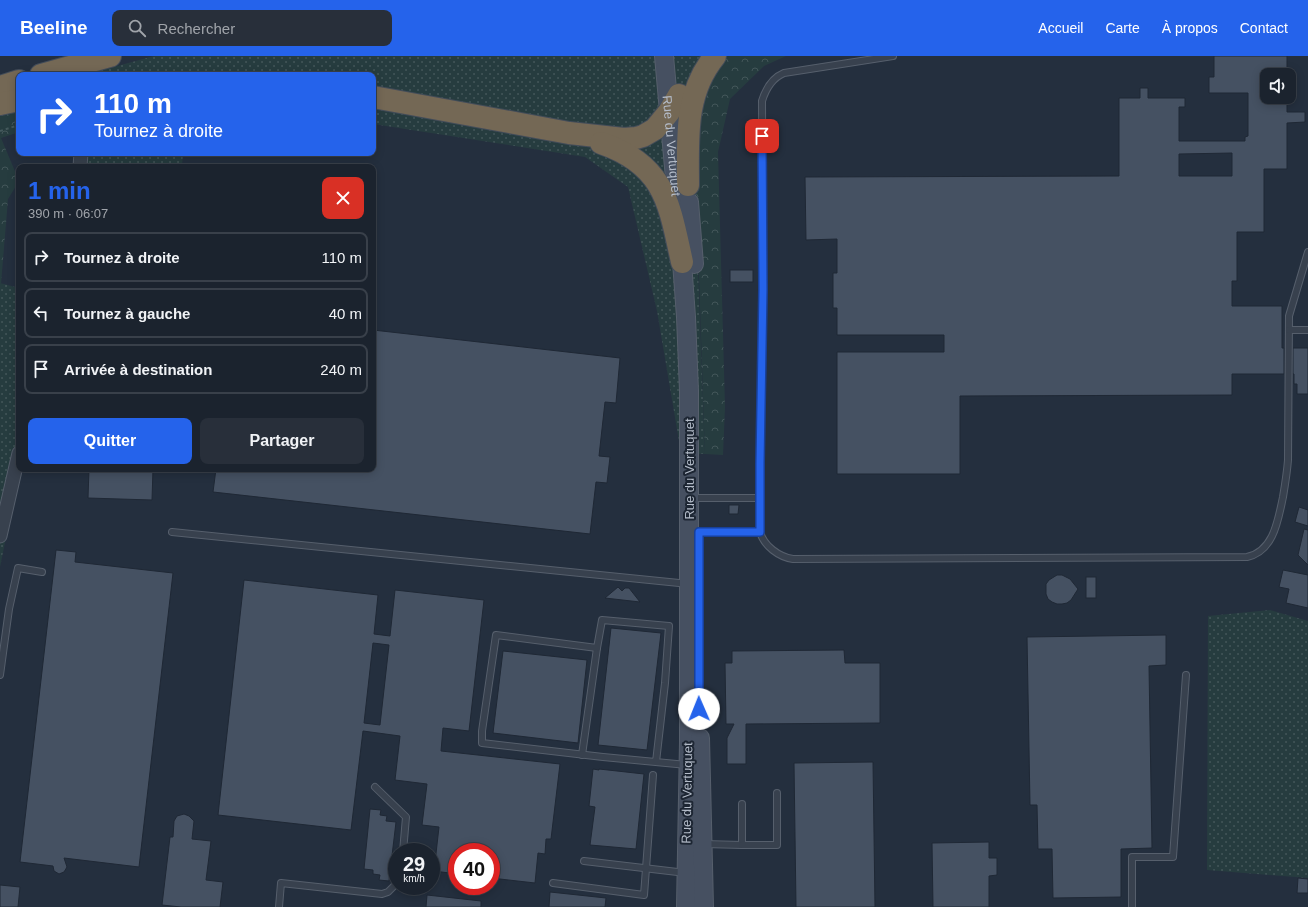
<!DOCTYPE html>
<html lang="fr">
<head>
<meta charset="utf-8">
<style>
  body { margin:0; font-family:Arial,sans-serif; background:#282f3a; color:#f1f3f6; height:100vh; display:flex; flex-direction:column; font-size:15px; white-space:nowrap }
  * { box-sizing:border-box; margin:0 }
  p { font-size:13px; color:#a0a4aa }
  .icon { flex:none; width:22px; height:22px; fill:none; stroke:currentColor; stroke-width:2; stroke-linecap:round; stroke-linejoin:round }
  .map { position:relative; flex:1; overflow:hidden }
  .drawer { position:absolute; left:16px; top:108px; width:360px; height:308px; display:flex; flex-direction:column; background:#1b232e; border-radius:8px; box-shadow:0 2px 10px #0003,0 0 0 1px #39404a }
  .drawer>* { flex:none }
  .guide { position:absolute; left:16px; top:16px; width:360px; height:84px; border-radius:8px; box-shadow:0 2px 10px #0003,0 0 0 1px #39404a; background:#2563eb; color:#fff; overflow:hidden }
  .fabs { position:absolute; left:1260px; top:12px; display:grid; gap:8px }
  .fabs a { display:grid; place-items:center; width:36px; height:36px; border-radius:8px; background:#1b232e; box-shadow:0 2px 10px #0003,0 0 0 1px #39404a; font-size:20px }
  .speed { position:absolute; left:388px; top:787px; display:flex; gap:8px; font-size:20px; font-weight:700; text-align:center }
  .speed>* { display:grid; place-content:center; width:52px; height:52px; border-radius:50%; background:#1b232e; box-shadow:0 2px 10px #0003,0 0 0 1px #39404a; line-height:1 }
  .speed small { font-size:10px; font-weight:400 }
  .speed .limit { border:6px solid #d22; background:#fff; color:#111 }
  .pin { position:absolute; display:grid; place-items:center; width:34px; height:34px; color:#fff; margin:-17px; border-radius:8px; box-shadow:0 2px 6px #0006 }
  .me { position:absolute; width:44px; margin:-22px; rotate:359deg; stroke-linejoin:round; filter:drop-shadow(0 0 3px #0008) }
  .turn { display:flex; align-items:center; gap:14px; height:84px; padding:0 12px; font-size:18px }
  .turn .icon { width:52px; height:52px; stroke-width:2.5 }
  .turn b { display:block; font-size:28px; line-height:34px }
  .round { display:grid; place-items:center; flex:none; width:42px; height:42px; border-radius:8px; background:#282f3a }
  .head { display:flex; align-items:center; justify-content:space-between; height:68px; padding:0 12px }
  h1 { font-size:24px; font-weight:600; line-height:30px; color:#2563eb }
  .button { display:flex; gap:8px; margin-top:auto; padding:8px 12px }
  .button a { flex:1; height:46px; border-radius:8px; background:#2563eb; color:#fff; font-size:16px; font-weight:600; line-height:46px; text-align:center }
  .button a+a { background:#282f3a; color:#f1f3f6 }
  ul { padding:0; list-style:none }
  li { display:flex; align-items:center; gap:12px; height:50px; margin:0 8px 6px; padding:0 4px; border:2px solid #39404a; border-radius:8px }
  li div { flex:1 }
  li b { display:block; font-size:15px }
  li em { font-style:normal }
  header { display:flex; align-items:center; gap:24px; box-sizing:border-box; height:56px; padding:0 20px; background:#2563eb; color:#fff }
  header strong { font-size:19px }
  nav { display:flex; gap:22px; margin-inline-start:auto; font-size:14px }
  .search { width:280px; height:36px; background:#282f3a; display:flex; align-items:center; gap:10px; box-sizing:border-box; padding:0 14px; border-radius:8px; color:#a0a4aa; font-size:15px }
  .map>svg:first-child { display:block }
  .green { fill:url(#green-dots) }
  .forest { fill:url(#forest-crowns) }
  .building { fill:#455162; stroke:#1f2835; fill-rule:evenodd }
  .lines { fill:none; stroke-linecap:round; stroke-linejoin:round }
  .lane-casing { stroke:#565f6c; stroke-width:8 }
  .street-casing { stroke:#565f6c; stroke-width:15 }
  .secondary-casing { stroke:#565f6c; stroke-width:20 }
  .highway-casing { stroke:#434c59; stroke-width:24 }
  .path { stroke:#44595c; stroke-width:2; stroke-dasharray:3 3; stroke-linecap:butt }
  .lane { stroke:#38414e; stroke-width:6 }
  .street { stroke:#38414e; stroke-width:13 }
  .secondary { stroke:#465061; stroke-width:18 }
  .highway { stroke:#746855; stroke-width:22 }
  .route-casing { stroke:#184099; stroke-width:10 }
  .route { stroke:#2563eb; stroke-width:7 }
  .labels { text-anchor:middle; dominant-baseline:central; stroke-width:4; stroke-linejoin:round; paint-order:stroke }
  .street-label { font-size:13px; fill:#b4bcc9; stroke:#1d2633 }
</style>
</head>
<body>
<header>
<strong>Beeline</strong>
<div class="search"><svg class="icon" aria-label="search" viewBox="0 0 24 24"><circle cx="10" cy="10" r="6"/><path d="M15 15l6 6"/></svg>Rechercher</div>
<nav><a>Accueil</a><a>Carte</a><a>À propos</a><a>Contact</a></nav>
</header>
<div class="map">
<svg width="1308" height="851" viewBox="0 0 1308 851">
  <defs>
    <pattern id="green-dots" width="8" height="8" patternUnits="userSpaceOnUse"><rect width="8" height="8" fill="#263c3f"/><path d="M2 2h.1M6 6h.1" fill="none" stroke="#435659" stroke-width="1.8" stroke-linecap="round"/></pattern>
    <pattern id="forest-crowns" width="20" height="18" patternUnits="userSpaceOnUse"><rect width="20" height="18" fill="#263c3f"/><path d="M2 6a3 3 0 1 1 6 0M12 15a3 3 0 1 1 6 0" fill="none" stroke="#435659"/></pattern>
  </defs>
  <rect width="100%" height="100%" fill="#242f3e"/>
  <g class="green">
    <path d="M154,0H729L717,10L697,183L705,398L681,397L657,255L628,131L585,101L373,68V19H84Z"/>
    <path d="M84,97H183L182,111H84Z"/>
    <path d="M0,227L19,232V413H20L0,511Z"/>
    <path d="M1270,554L1308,565V822L1207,814L1208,560Z"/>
  </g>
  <g class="forest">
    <path d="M729,0H786L764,10L730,43L718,96L725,351L723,399L705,398L695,103L702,41L717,10Z"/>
    <path d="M19,53V76L1,82L19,125L8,143L1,228L0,227V56Z"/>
  </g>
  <g class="building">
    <path d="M1214,0H1287V19H1267V41H1287V56H1305V66L1287,67V113H1264V176H1237V225H1232V250H1282V292H1284V318H1232V339L960,340V418H837V296H944V279H837V252H833V217H837V183L806,184L805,121L1119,120V42H1140V32H1148V42H1185V51H1179V85H1245V81L1248,80V37H1209V21H1214ZM1232,97V120H1179V98Z"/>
    <rect x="730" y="214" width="23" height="12"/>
    <path d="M373,274L620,302L616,347L605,346L599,400L610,401L607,427L596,426L590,478L213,436L216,413H373Z"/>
    <path d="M1293,292H1308V338H1297V328H1294V318H1293Z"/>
    <path d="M89,413H153L152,444L88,442Z"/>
    <path d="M729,449H739L738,458H729Z"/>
    <path d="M1299,451L1308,454V470L1295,466Z"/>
    <path d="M1304,473L1308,474V509L1298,499Z"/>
    <path d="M56,494L76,496L75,506L173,517L139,811L64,802L67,811L64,816L59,818L54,815L53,810L20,806Z"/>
    <path d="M1283,514L1308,519V552L1286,547L1289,533L1279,531Z"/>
    <path d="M1057,519H1062L1070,523L1078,533L1071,544L1067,547L1062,548H1057L1052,546L1048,543L1046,538V528L1049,524Z"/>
    <rect x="1086" y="521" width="10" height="21"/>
    <path d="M244,524L378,539L374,578L390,580L395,534L484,544L469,675L443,672L441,695L560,708L551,783H546L545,798L538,797L535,827L491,822V796H457V818L434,815L439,771L422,769L427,728L395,724L400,680L363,675L351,774L218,759ZM373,587L389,589L380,669L364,667Z"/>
    <path d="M618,531L622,535L625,532H629L640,546L605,542Z"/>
    <path d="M611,572L661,577L647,694L598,689Z"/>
    <path d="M1166,579V609L1149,610L1152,792L1121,793V841L1053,842L1052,793H1038L1037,749H1030L1027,581Z"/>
    <path d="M844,594L845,607H880V667L746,668V708H727V682L734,668H726L725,607H732V595Z"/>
    <path d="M503,595L587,604L578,687L493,677Z"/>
    <path d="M873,706L875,851H796L794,707Z"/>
    <path d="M593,713L599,714V713L644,718L636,793L590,789L595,751L589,750Z"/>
    <path d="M370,753L381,754L380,759L387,760L386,765L396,766L389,825L379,824L380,819L373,818V814L364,813Z"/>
    <path d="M184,758L189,760L194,765L192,783L211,785L206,824L223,826L220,851H181L162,849L170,781H173L174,765L177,760Z"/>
    <path d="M989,786V802H997V819L989,820V851H933L932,787Z"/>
    <path d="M1298,822L1308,823V837H1297Z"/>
    <path d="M0,829L20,831L18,851H0Z"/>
    <path d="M550,836L606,842L605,851H549Z"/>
    <path d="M427,839L481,845V851H426Z"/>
  </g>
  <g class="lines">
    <g class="lane-casing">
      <g id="lane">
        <path d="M893,0L784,17C772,22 766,32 762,45L763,233L760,407V476C764,490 779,501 793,503L1247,501C1274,495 1278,464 1283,441C1285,429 1287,417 1288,404L1289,260L1308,196"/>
        <path d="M1289,274H1308"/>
        <path d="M690,442H760"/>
        <path d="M172,476L699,529"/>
        <path d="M691,476H760"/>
        <path d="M0,619L9,553L18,512L42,516"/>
        <path d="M582,699L597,592"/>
        <path d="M656,706L665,627L669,570L602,564L597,592L496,579L482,675V687L603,701L687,709"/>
        <path d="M375,731L406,761L403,796"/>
        <path d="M704,788L742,789V748"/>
        <path d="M742,789H777V737"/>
        <path d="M584,805L686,817"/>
        <path d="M553,827L644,839L653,719"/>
        <path d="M279,851L281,827L382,838L388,836L397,827"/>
        <path d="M1132,851V801H1173L1186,619"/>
      </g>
    </g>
    <g class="street-casing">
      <g id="street">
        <path d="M80,111L81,97"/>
        <path d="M0,480L19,397"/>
      </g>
    </g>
    <g class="secondary-casing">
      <g id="secondary">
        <path id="s1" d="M664,0L679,167"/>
        <path d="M689,146L694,208"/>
        <path d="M681,192L686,261L689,335V686L686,851"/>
        <path d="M700,682L704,851"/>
      </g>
    </g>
    <g class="highway-casing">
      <g id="highway">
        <path d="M41,19L110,0"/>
        <path d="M0,31L19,25"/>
        <path d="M373,41L569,77L624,83L636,82L643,80L655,73L669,56L679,39"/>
        <path d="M0,48L19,44"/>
        <path d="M601,87C665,109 669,147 682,206"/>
        <path d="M688,129C688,82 684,38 715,0"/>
      </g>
    </g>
    <path class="path" d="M0,75L19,69"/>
    <use href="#lane" class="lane"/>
    <use href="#street" class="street"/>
    <use href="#secondary" class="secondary"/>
    <use href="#highway" class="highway"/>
  </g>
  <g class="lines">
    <g class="route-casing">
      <path id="route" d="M699,653V476H760V407L763,233L762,80"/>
    </g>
    <use href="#route" class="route"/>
  </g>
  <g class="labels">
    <g class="street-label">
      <text stroke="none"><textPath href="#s1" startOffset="90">Rue du Vertuquet</textPath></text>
      <text transform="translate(689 413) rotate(-90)">Rue du Vertuquet</text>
      <text transform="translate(687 737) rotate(-89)">Rue du Vertuquet</text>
    </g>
  </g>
</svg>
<div class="fabs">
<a><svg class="icon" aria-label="sound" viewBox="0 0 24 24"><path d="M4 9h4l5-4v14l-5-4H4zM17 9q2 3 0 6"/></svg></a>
</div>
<div class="speed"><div>29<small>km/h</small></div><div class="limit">40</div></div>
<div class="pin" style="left:762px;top:80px;background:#d93025"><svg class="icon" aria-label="arrive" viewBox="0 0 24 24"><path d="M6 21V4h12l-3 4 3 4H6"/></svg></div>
<svg class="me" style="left:699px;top:653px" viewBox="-20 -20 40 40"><circle r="19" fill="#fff"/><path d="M0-13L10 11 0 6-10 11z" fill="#2563eb"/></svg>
<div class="guide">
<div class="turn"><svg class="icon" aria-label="right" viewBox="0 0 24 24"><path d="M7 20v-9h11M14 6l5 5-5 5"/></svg><div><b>110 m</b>Tournez à droite</div></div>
</div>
<section class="drawer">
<div class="head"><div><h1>1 min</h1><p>390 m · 06:07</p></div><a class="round" style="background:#d93025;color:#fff"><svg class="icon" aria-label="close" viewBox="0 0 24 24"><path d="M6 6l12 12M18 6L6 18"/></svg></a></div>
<ul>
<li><svg class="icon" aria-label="right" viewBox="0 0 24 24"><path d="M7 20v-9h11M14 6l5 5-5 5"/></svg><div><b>Tournez à droite</b></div><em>110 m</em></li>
<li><svg class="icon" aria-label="left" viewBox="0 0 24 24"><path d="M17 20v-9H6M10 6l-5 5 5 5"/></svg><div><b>Tournez à gauche</b></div><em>40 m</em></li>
<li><svg class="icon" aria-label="arrive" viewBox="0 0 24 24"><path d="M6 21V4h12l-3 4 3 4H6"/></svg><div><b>Arrivée à destination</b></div><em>240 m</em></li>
</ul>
<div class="button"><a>Quitter</a><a>Partager</a></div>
</section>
</div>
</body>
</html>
